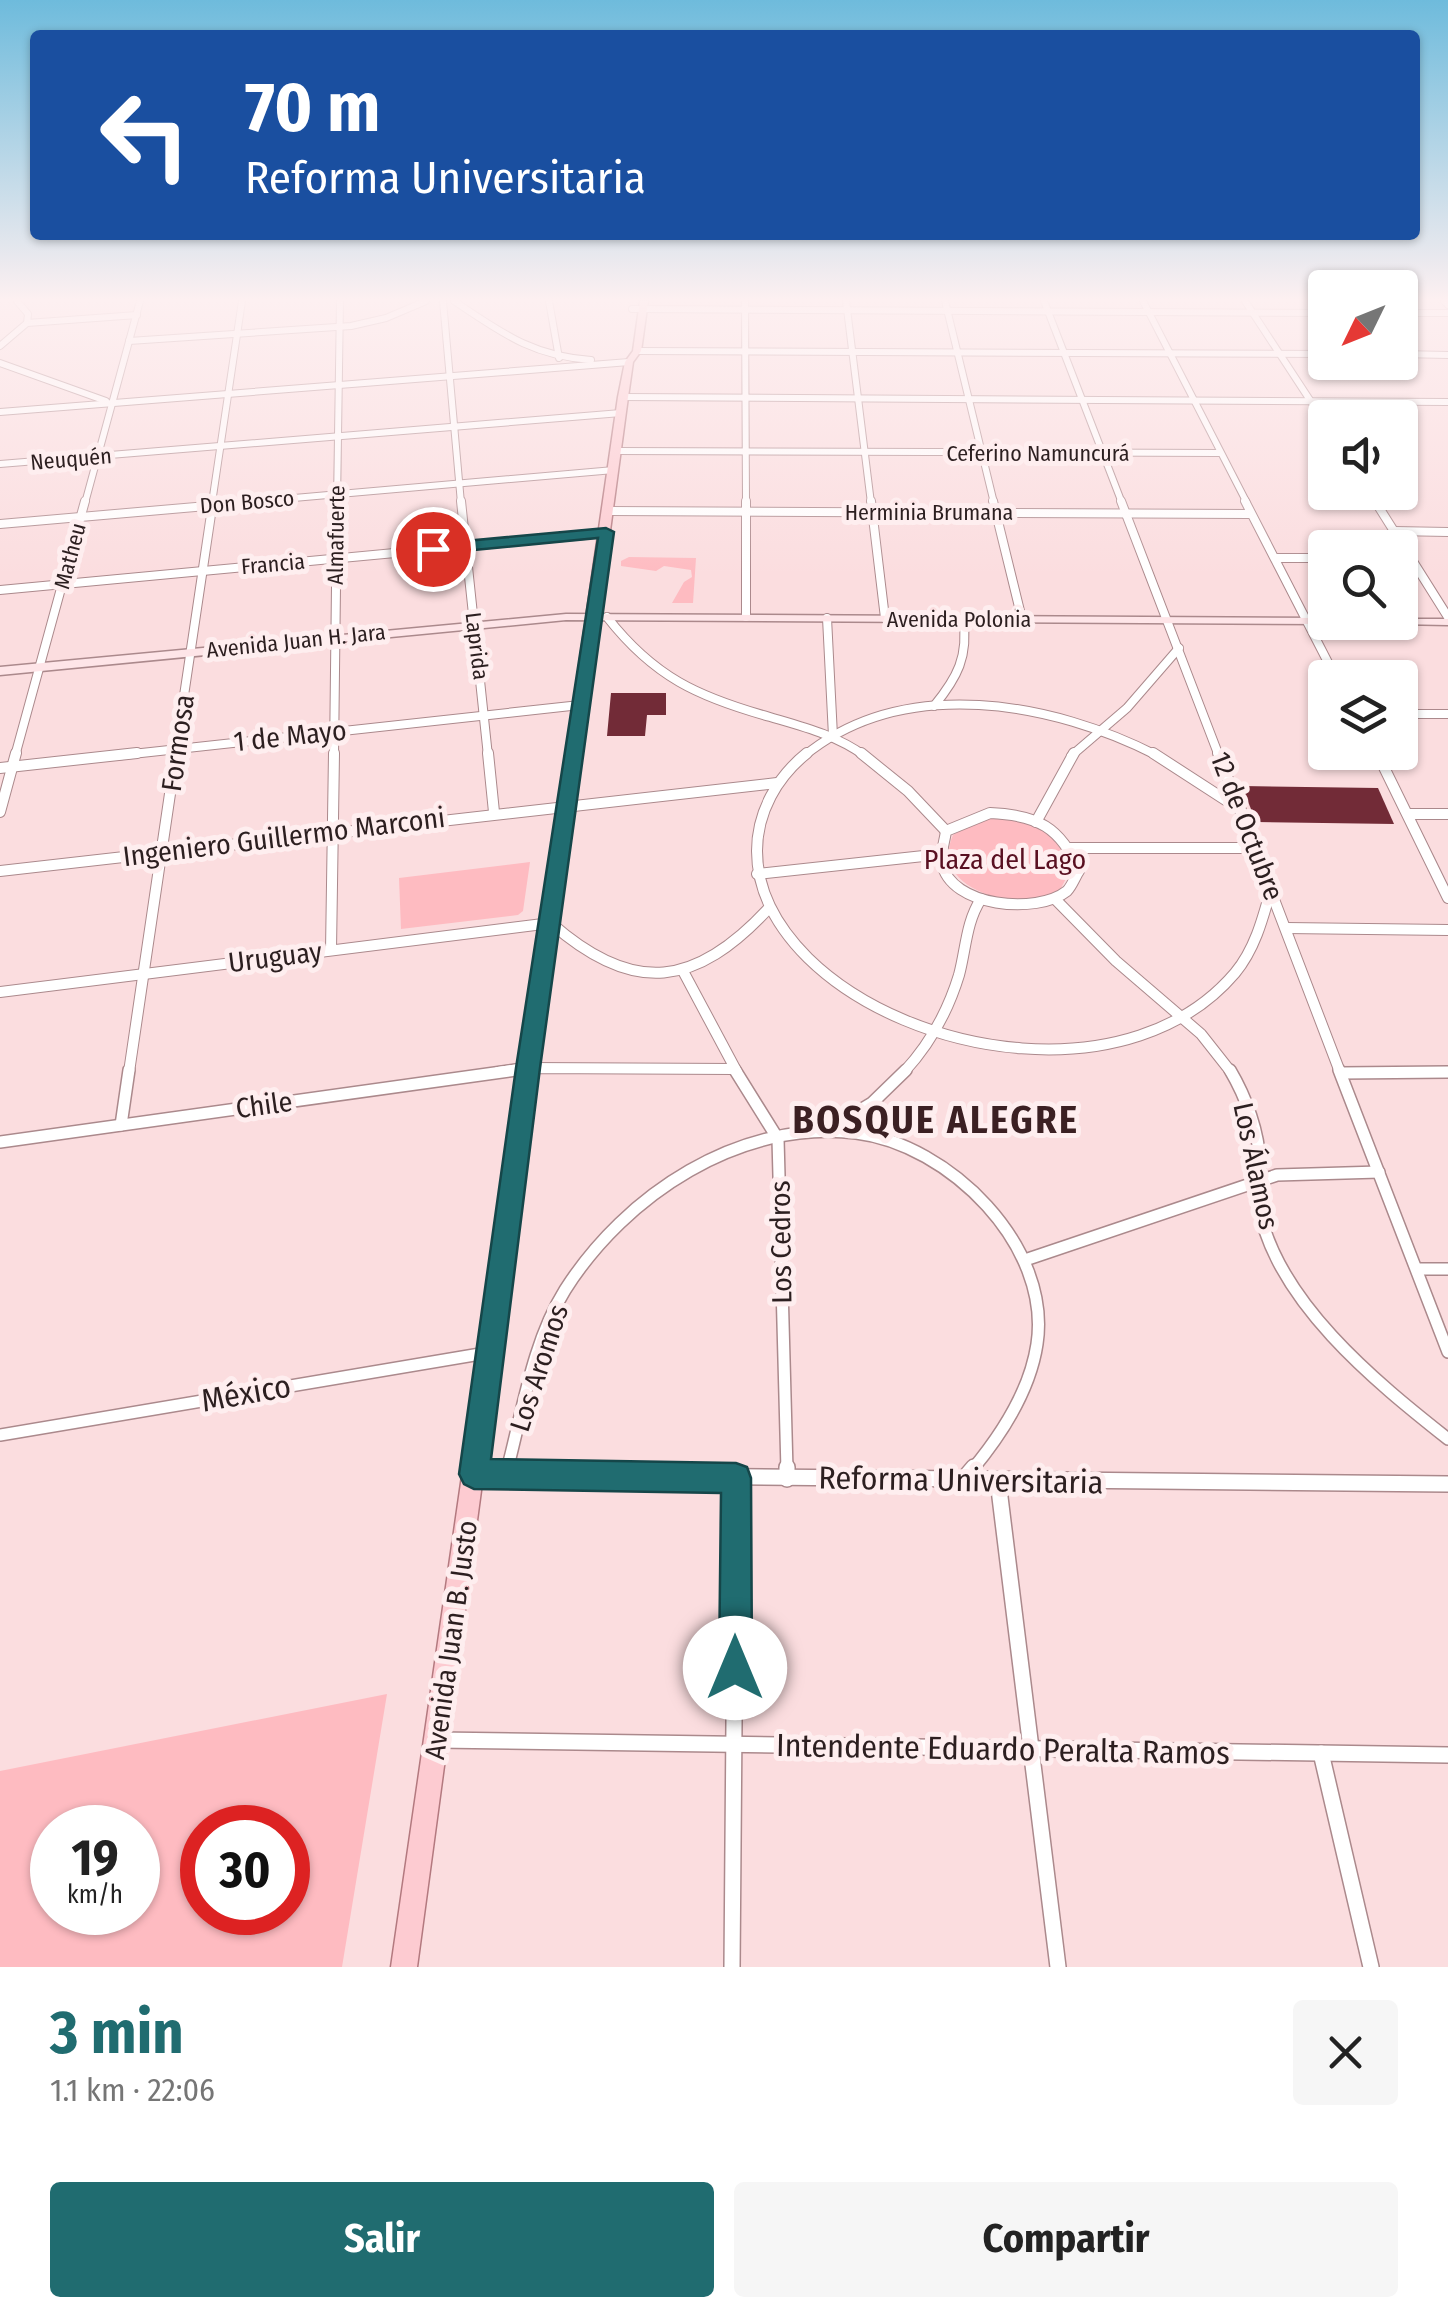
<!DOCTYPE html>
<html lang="es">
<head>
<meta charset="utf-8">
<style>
  body { margin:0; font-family:"Fira Sans Condensed",sans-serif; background:#f6f6f6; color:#222; height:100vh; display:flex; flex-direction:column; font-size:38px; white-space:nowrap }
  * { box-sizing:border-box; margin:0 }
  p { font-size:32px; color:#767676 }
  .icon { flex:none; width:55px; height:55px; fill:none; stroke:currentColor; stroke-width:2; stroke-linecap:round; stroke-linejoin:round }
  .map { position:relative; height:1967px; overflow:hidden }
  .drawer { display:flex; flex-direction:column; background:#fff; flex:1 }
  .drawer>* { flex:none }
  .top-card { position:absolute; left:30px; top:30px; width:1390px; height:210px; border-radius:10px; box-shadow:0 2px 8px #0004; background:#1a4fa0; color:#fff; overflow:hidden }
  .needle { width:65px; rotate:227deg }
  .tools { position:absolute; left:1308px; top:270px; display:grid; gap:20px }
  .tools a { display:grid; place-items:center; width:110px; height:110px; border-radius:10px; background:#fff; box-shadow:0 2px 8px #0004; font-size:50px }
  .speed { position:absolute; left:30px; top:1805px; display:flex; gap:20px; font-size:50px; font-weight:700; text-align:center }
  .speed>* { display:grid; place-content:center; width:130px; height:130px; border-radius:50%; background:#fff; box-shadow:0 2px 8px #0004; line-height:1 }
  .speed small { font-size:25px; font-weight:400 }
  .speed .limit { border:15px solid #d22; background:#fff; color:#111 }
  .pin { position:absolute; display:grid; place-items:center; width:85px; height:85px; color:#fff; margin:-42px; border:5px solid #fff; border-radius:50%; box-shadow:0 2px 10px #0007 }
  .me { position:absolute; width:110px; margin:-55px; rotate:0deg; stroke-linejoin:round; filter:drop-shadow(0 0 8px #0008) }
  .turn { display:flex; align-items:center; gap:35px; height:210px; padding:0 50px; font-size:45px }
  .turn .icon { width:130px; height:130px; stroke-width:2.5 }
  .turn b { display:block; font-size:70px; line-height:85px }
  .round { display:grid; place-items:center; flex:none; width:105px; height:105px; border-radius:10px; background:#f6f6f6 }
  .head { display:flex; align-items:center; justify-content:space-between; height:170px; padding:0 50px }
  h1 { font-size:60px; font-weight:700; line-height:75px; color:#206c70 }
  .action { display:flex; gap:20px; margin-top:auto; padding:20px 50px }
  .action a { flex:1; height:115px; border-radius:10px; background:#206c70; color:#fff; font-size:40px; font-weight:700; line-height:115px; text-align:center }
  .action a+a { background:#f6f6f6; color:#222 }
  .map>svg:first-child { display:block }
  .green { fill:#febbc1; fill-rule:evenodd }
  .building { fill:#722b37 }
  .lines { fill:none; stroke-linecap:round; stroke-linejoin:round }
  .street-far4-casing { stroke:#ab898c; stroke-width:8 }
  .street-far3-casing { stroke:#ab898c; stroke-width:10 }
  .street-far2-casing { stroke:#ab898c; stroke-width:12 }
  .street-far1-casing { stroke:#ab898c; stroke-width:14 }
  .street-casing { stroke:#ab898c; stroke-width:18 }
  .secondary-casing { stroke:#ab898c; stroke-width:3 }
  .primary-casing { stroke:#b3797f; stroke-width:3 }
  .street-far4 { stroke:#fff; stroke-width:6 }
  .street-far3 { stroke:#fff; stroke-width:8 }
  .street-far2 { stroke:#fff; stroke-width:10 }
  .street-far1 { stroke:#fff; stroke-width:11 }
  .street { stroke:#fff; stroke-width:15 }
  .secondary { fill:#fee5e8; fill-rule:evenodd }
  .primary { fill:#fdcbd1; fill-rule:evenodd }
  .route { fill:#206c70; stroke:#154649; stroke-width:2.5 }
  .labels { text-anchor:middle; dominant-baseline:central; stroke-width:10; stroke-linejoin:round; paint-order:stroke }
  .far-street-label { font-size:22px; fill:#2c1f20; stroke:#feeeef }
  .street-label { font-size:28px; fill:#2c1f20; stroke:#feeeef }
  .park-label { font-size:28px; fill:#591021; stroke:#feeeef }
  .near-street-label { font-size:32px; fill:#2c1f20; stroke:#feeeef }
  .district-label { font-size:38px; font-weight:bold; letter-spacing:2.5px; fill:#3b2023; stroke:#feeeef }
</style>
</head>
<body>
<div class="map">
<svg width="1448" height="1967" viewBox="0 0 1448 1967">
  <rect width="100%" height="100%" fill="#fbdddf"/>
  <g class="green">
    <path d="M629,557L696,558L693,603H672L684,582L692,577L691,570L664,566L656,571L621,566V561Z"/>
    <path d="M1003,817C1035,825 1063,834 1071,869L1059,892C1049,896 1039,902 1029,902C993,902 932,882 953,835L979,819Z"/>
    <path d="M530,862L523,911L518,915L401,929L399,878Z"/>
    <path d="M387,1694L342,1967H0V1771ZM52,1828H138V1912H52ZM202,1828H288V1912H202Z"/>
  </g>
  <g class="building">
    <path d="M611,693H666V715H647L645,736H607Z"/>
    <path d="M1242,786L1378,788L1394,824L1256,822Z"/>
  </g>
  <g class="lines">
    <g class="street-far4-casing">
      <g id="street-far4">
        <path d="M443,301L461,503"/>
        <path d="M454,301C502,333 532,356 591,360"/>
        <path d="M549,301L559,358"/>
        <path d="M745,301L746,503"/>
        <path d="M846,301L871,503"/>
        <path d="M945,301L994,503"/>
        <path d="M1044,301L1122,503"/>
        <path d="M1143,301L1247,503"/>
        <path d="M1245,301L1325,423"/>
        <path d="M1444,301L1448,305"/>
        <path d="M632,309L1325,313"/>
        <path d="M1400,313H1448"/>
        <path d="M27,323L137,315"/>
        <path d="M129,341L351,326L386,318L426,301"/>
        <path d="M0,346L27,323L28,314L17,301"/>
        <path d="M637,351L1325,354"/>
        <path d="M1400,354L1448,355"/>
        <path d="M0,363L106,401"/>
        <path d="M623,397L1448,402"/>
        <path d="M0,412L629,362"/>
        <path d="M616,451L1219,453"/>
        <path d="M0,464L621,413"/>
        <path d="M1369,492L1376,503"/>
        <path d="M85,503L140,301"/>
        <path d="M212,503L242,301"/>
        <path d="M236,503L614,470"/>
        <path d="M337,503L340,301"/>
      </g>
    </g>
    <g class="street-far3-casing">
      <g id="street-far3">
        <path d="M461,501L488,756"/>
        <path d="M746,501V617"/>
        <path d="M871,501L885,618"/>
        <path d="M993,501L1022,619"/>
        <path d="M1121,501L1219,756"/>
        <path d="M1245,501L1336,678"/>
        <path d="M1375,501L1448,617"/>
        <path d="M609,511L1250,514"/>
        <path d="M0,524L264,501"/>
        <path d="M1394,531L1448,532"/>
        <path d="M1275,558H1325"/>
        <path d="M0,590L607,533"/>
        <path d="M607,617C654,677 698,697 770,717C804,727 836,735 865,756"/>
        <path d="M827,618L833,736"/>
        <path d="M934,706C957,678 969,656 963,619"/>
        <path d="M1400,714H1448"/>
        <path d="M1376,752L1378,756"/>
        <path d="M15,756L85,501"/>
        <path d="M114,756L580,705"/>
        <path d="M175,756L213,501"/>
        <path d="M334,756L337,501"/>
        <path d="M804,756C904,674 1053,702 1158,756"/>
        <path d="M1071,756L1127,708L1179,648"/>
      </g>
    </g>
    <g class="street-far2-casing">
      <g id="street-far2">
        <path d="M488,753L494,812"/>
        <path d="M807,753C777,777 757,812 757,851C757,893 778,928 808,958C911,1059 1133,1093 1235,973C1255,949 1263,918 1271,889"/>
        <path d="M861,753L908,791L946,831"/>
        <path d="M1153,753L1241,810"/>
        <path d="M1218,753L1340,1072"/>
        <path d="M1377,753L1448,898"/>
        <path d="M0,768L137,753"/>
        <path d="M0,812L16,753"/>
        <path d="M990,813C1037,815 1061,827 1079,871C1075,877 1072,886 1067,891C1037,915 950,907 942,863C940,854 945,840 946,831Z"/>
        <path d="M1408,814H1448"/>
        <path d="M1036,822L1074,753"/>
        <path d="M1070,848H1255"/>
        <path d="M0,871L777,783"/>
        <path d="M757,874L942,854"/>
        <path d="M1055,899L1116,961L1201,1034L1231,1072"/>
        <path d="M1286,928L1448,930"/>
        <path d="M331,950L334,753"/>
        <path d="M683,971L737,1072"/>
        <path d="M0,992L551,923C634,996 696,987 769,908"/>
        <path d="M129,1072L176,753"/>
        <path d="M498,1072L528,1068L735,1069"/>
        <path d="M904,1072C929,1045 948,1011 959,975C966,949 966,922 981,899"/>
        <path d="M1423,1072H1448"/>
      </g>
    </g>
    <g class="street-far1-casing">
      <g id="street-far1">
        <path d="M735,1070L778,1139L787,1470"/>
        <path d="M1230,1070C1246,1097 1259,1132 1260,1164C1260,1177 1256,1190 1258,1203C1274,1300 1376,1382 1448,1439"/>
        <path d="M1339,1070L1448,1352"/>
        <path d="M1341,1073L1448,1072"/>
        <path d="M121,1125L129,1070"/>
        <path d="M827,1130L872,1103L906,1070"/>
        <path d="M0,1142L516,1070"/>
        <path d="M1025,1260L1277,1175L1379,1172"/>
        <path d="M1417,1269H1448"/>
        <path d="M0,1435L492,1352"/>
        <path d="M507,1470C523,1410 532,1343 565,1290C625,1195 740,1119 856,1133C949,1144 1052,1246 1037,1344C1030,1391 1002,1434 972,1470"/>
      </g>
    </g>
    <g class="street-casing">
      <g id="street">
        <path d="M787,1467V1479"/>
        <path d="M474,1474L1448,1484"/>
        <path d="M506,1474L508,1467"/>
        <path d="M962,1481L974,1467"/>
        <path d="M998,1481L1058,1967"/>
        <path d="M438,1740L1448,1755"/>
        <path d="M1321,1753L1371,1967"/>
        <path d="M732,1967L736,1478"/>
      </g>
    </g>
    <g class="secondary-casing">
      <g id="secondary">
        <path d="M566,614L1325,618V622H1330L1325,624L566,620L0,675V667Z"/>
        <path d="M1400,619H1448V625L1396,624L1395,622H1400Z"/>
      </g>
    </g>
    <g class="primary-casing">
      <path id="primary" d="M640,301H648L641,351L633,362L628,397L417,1967H391L618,397L625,362L633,351Z"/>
    </g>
    <use href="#street-far4" class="street-far4"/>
    <use href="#street-far3" class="street-far3"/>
    <use href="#street-far2" class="street-far2"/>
    <use href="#street-far1" class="street-far1"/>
    <use href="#street" class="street"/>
    <use href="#secondary" class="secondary"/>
    <use href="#primary" class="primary"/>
  </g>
  <linearGradient id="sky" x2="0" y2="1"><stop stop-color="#6ebbdc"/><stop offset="0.52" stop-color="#fdf0f1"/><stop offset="1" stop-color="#fdf0f1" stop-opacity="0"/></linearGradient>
  <rect width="1448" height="576" fill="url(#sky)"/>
  <path class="route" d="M606,528L614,532L540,1068L491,1459L736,1463L747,1467L751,1478L752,1668L747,1680L735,1685L723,1680L719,1668L721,1493L474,1489L464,1484L459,1474L516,1068L598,538L433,554L425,549L433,544Z"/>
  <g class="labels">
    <g class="far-street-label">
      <text x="1038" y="453">Ceferino Namuncurá</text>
      <text transform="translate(71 459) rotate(-5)">Neuquén</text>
      <text transform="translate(247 502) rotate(-5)">Don Bosco</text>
      <text x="929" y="512">Herminia Brumana</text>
      <text transform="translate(336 535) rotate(-89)">Almafuerte</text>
      <text transform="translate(70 556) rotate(-75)">Matheu</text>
      <text transform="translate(273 564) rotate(-5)">Francia</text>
      <text x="959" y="619">Avenida Polonia</text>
      <text transform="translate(296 641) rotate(-6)">Avenida Juan H. Jara</text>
      <text transform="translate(477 646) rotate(83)">Laprida</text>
    </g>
    <g class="street-label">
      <text transform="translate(290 736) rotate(-6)">1 de Mayo</text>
      <text transform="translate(178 743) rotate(-82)">Formosa</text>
      <text transform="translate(1247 826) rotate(69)">12 de Octubre</text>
      <text transform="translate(284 837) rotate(-7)">Ingeniero Guillermo Marconi</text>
      <text transform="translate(275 957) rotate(-7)">Uruguay</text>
      <text transform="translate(264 1105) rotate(-8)">Chile</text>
      <text transform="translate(1256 1166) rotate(78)">Los Álamos</text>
      <text transform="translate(781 1242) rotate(-91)">Los Cedros</text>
      <text transform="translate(539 1368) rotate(-72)">Los Aromos</text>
      <text transform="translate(451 1640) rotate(-82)">Avenida Juan B. Justo</text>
    </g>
    <g class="park-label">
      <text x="1005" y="859">Plaza del Lago</text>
    </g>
    <g class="near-street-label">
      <text transform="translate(246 1393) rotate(-10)">México</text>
      <text transform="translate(961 1480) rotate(1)">Reforma Universitaria</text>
      <text transform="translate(1003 1749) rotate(1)">Intendente Eduardo Peralta Ramos</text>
    </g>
    <g class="district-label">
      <text x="936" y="1120">BOSQUE ALEGRE</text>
    </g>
  </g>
</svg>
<div class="tools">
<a><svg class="needle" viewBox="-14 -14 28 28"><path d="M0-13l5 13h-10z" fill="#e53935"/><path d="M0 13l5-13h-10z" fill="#767676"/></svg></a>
<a><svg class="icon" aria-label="sound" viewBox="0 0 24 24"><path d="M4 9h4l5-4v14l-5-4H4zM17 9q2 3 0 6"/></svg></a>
<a><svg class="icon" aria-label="search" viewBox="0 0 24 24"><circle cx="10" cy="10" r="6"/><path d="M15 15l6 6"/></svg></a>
<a><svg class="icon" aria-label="layers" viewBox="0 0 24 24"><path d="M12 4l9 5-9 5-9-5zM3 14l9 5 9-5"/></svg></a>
</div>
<div class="speed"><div>19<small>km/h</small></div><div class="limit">30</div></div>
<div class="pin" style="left:433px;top:549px;background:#d93025"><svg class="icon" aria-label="arrive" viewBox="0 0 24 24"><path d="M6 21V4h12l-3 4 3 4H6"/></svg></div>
<svg class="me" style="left:735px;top:1668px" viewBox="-20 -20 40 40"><circle r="19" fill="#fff"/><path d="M0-13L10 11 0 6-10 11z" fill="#206c70"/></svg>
<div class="top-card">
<div class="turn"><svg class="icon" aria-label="left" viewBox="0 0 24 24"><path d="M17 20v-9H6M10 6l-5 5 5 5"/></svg><div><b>70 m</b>Reforma Universitaria</div></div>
</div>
</div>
<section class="drawer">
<div class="head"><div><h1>3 min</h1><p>1.1 km · 22:06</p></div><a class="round"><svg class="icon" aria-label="close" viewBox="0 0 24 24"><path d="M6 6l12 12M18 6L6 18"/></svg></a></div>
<div class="action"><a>Salir</a><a>Compartir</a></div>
</section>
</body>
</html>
